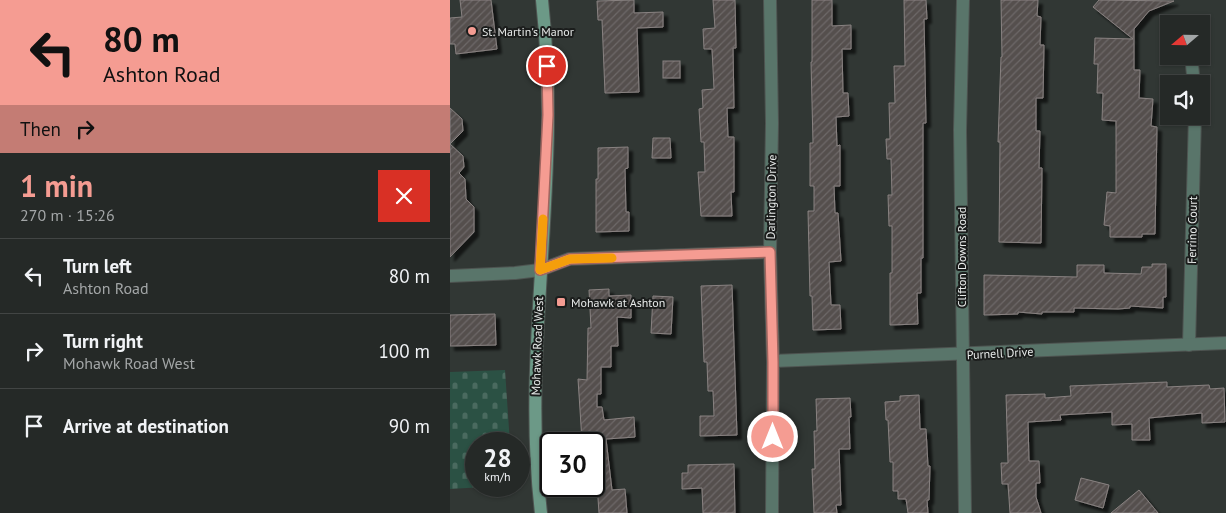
<!DOCTYPE html>
<html lang="en">
<head>
<meta charset="utf-8">
<style>
  body { margin:0; font-family:"PT Sans",sans-serif; background:#313533; color:#f1f3f6; height:100vh; display:flex; flex-direction:column; font-size:19px; white-space:nowrap }
  * { box-sizing:border-box; margin:0 }
  p { font-size:16px; color:#a3a6a7 }
  .icon { flex:none; width:28px; height:28px; fill:none; stroke:currentColor; stroke-width:2; stroke-linecap:round; stroke-linejoin:round }
  .map { position:relative; flex:1; overflow:hidden }
  .panel { display:flex; flex-direction:column; background:#252927; width:450px }
  .panel>* { flex:none }
  .top-card { background:#f59c92; color:#111; overflow:hidden }
  .needle { width:32px; rotate:250deg }
  .controls { position:absolute; left:710px; top:15px; display:grid; gap:10px }
  .controls a { display:grid; place-items:center; width:50px; height:50px; border-radius:0px; background:#252927; box-shadow:0 1px 4px #0004,0 0 0 1px #424544; font-size:25px }
  .speed { position:absolute; left:15px; top:432px; display:flex; gap:10px; font-size:25px; font-weight:700; text-align:center }
  .speed>* { display:grid; place-content:center; width:65px; height:65px; border-radius:50%; background:#252927; box-shadow:0 1px 4px #0004,0 0 0 1px #424544; line-height:1 }
  .speed small { font-size:12px; font-weight:400 }
  .speed .limit { border:2px solid #111; border-radius:8px; background:#fff; color:#111 }
  .pin { position:absolute; display:grid; place-items:center; width:42px; height:42px; color:#fff; margin:-21px; border:2px solid #fff; border-radius:50%; box-shadow:0 1px 5px #0007 }
  .me { position:absolute; width:55px; margin:-28px; rotate:0deg; stroke-linejoin:round; filter:drop-shadow(0 0 4px #0008) }
  .turn { display:flex; align-items:center; gap:18px; height:105px; padding:0 20px; font-size:22px }
  .turn .icon { width:65px; height:65px; stroke-width:2.5 }
  .turn b { display:block; font-size:35px; line-height:42px }
  .then { display:flex; align-items:center; height:48px; padding:0 20px; background:#0003; gap:10px; font-size:19px }
  .round { display:grid; place-items:center; flex:none; width:52px; height:52px; border-radius:0px; background:#313533 }
  .summary { display:flex; align-items:center; justify-content:space-between; height:85px; padding:0 20px }
  h1 { font-size:30px; font-weight:600; line-height:38px; color:#f59c92 }
  ul { padding:0; list-style:none }
  li { display:flex; align-items:center; gap:15px; height:75px; padding:0 20px; border-top:1px solid #424544 }
  li div { flex:1 }
  li b { display:block; font-size:19px }
  li em { font-style:normal }
  main { display:flex; flex:1; min-height:0 }
  .map>svg:first-child { display:block }
  .cemetery { fill:url(#cemetery-stones) }
  .building { fill:url(#building-hatch); stroke:#898281; filter:url(#shadow) }
  .lines { fill:none; stroke-linecap:round; stroke-linejoin:round }
  .minor-casing { stroke:#4e5451; stroke-width:14 }
  .secondary-casing { stroke:#4e5451; stroke-width:14 }
  .minor { stroke:#59756a; stroke-width:12 }
  .secondary { stroke:#6c9987; stroke-width:12 }
  .route-casing { stroke:#9f655f; stroke-width:12 }
  .route { stroke:#f59c92; stroke-width:9 }
  .slow { stroke:#f59e0b; stroke-width:9 }
  .poi-dot { fill:#f59c92; stroke:#1b1d1c; stroke-width:2 }
  .labels { text-anchor:middle; dominant-baseline:central; stroke-width:4; stroke-linejoin:round; paint-order:stroke }
  .poi-label { font-size:12px; fill:#e7eae9; stroke:#1b1d1c; text-anchor:start }
  .street-label { font-size:12px; fill:#e7eae9; stroke:#1b1d1c }
</style>
</head>
<body>
<main>
<section class="panel">
<div class="top-card">
<div class="turn"><svg class="icon" aria-label="left" viewBox="0 0 24 24"><path d="M17 20v-9H6M10 6l-5 5 5 5"/></svg><div><b>80 m</b>Ashton Road</div></div>
<div class="then">Then<svg class="icon" aria-label="right" viewBox="0 0 24 24"><path d="M7 20v-9h11M14 6l5 5-5 5"/></svg></div>
</div>
<div class="summary"><div><h1>1 min</h1><p>270 m · 15:26</p></div><a class="round" style="background:#d93025;color:#fff"><svg class="icon" aria-label="close" viewBox="0 0 24 24"><path d="M6 6l12 12M18 6L6 18"/></svg></a></div>
<ul>
<li><svg class="icon" aria-label="left" viewBox="0 0 24 24"><path d="M17 20v-9H6M10 6l-5 5 5 5"/></svg><div><b>Turn left</b><p>Ashton Road</p></div><em>80 m</em></li>
<li><svg class="icon" aria-label="right" viewBox="0 0 24 24"><path d="M7 20v-9h11M14 6l5 5-5 5"/></svg><div><b>Turn right</b><p>Mohawk Road West</p></div><em>100 m</em></li>
<li><svg class="icon" aria-label="arrive" viewBox="0 0 24 24"><path d="M6 21V4h12l-3 4 3 4H6"/></svg><div><b>Arrive at destination</b></div><em>90 m</em></li>
</ul>
</section>
<div class="map">
<svg width="776" height="513" viewBox="0 0 776 513">
  <defs>
    <pattern id="cemetery-stones" width="16" height="16" patternUnits="userSpaceOnUse" patternTransform="scale(1.25)"><rect width="16" height="16" fill="#2b5144"/><path d="M2 7V4a2 2 0 0 1 4 0v3zM10 15v-3a2 2 0 0 1 4 0v3z" fill="#4a6a5f"/></pattern>
    <pattern id="building-hatch" width="6" height="6" patternUnits="userSpaceOnUse" patternTransform="scale(1.25)"><rect width="6" height="6" fill="#554f4e"/><path d="M-1 1l2-2M0 6l6-6M5 7l2-2" fill="none" stroke="#6d6868"/></pattern>
    <filter id="shadow"><feDropShadow dx="4.5" dy="4.5" stdDeviation="1" flood-color="#0009"/></filter>
  </defs>
  <rect width="100%" height="100%" fill="#313734"/>
  <path class="cemetery" d="M55,370L60,444H26V486H50L0,489V372Z"/>
  <g class="building">
    <path d="M10,0H41L47,49L6,54L5,44H0V18L12,17Z"/>
    <path d="M184,0V13L213,12V27L187,28L189,92L155,93L152,20H148L147,1Z"/>
    <path d="M263,0H285L286,48H283L284,108H277L278,137H284V192H281L282,216H251L248,172H255L254,142H251L249,109L253,108L252,90L264,89L262,49H254L253,29L265,28Z"/>
    <path d="M362,0H382V26L401,25V49H392L393,93H398L399,116L386,117L387,146L390,145V186H384L385,213H388L391,261L379,262L381,305H390L391,329L363,330L362,296H360L358,211H364V186H360V143H363L361,62H362Z"/>
    <path d="M454,0H476L477,19H474L476,123H473V258H471V293H467L468,324L440,325V273H442V226H439L438,195H442L441,159H437L436,139H440L439,103H445L444,66H455Z"/>
    <path d="M551,0H588L587,16L591,17L590,45H594L593,98H586V131H590L589,168H592L591,243L549,242L550,142H548L551,57H552Z"/>
    <path d="M649,0L724,1L699,11L684,29V70H690L689,98L703,99L701,126L707,127L705,234H692V237H660V226L654,225L657,192L666,193V121L652,120L653,93H647L648,64H644L645,38L683,39L643,7Z"/>
    <rect x="213" y="61" width="17" height="17"/>
    <path d="M0,108L12,119L13,131L0,144Z"/>
    <path d="M203,138H220L221,158H202Z"/>
    <path d="M0,144L13,156L14,167L9,173L15,179L16,199L24,207V232L0,257Z"/>
    <path d="M178,147V168L175,169L176,212H179V231L146,232V179H148V148Z"/>
    <path d="M702,264H716V297H713V308L680,306V308L668,309L624,308V312H592V314L568,312V314L534,315V275L627,277V265H654V273L691,274L692,267H702Z"/>
    <path d="M282,285L287,435L250,436V416H264L263,391H258L257,362H254L251,286Z"/>
    <path d="M159,289V296L181,295V318L167,317L168,346H161V367H151V394H147V407H152L154,420L184,417L185,437L156,439L162,490L175,489L177,513H149L146,469H144V440L132,441L128,379L137,380L138,328H141L139,290Z"/>
    <path d="M203,296L223,297L221,334L201,333Z"/>
    <path d="M45,314L46,345L0,346V315Z"/>
    <path d="M717,382V387L759,385L760,389L774,388L775,422L752,423V413L699,418L700,440H682V424L662,425V412L610,415L611,420L578,422L579,461H589L590,483H586V497L591,513H560L558,484H552L551,463H558L556,395L595,394V398L621,396L620,386Z"/>
    <path d="M469,395L470,429H476L478,466H480L479,500H477L478,513H458L456,499H448V491H443V462H440L438,420H436L435,402L450,401V396Z"/>
    <path d="M400,398L401,417H399L400,449H389L391,505H386L387,513H364L362,469H365L364,431H367L366,399Z"/>
    <path d="M284,464L285,513H253L252,488L232,489V473H238V465Z"/>
    <path d="M631,478L659,485L653,508L625,500Z"/>
    <path d="M689,490L708,513H661Z"/>
  </g>
  <g class="lines">
    <g class="minor-casing">
      <g id="minor">
        <path d="M320,0L322,123L320,252L323,361L322,513"/>
        <path d="M513,0L510,130L515,513"/>
        <path d="M742,65L744,84"/>
        <path d="M0,276L65,273L90,270L119,259L320,252"/>
        <path d="M739,345L745,116"/>
        <path d="M323,361L776,343"/>
      </g>
    </g>
    <g class="secondary-casing">
      <path id="secondary" d="M91,513C75,379 98,247 98,113C98,75 96,38 92,0"/>
    </g>
    <use href="#minor" class="minor"/>
    <use href="#secondary" class="secondary"/>
  </g>
  <g class="lines">
    <g class="route-casing">
      <path id="route" d="M97,66L98,115L90,270L120,259L320,252L323,362V437"/>
    </g>
    <use href="#route" class="route"/>
    <path class="slow" d="M93,219L90,270L120,259L162,258"/>
  </g>
  <g class="poi-dot">
    <circle cx="22" cy="31" r="5"/>
    <rect x="106" y="297" width="10" height="10" rx="2.5"/>
  </g>
  <g class="labels">
    <g class="poi-label">
      <text x="32" y="31">St. Martin's Manor</text>
      <text x="121" y="302">Mohawk at Ashton</text>
    </g>
    <g class="street-label">
      <text transform="translate(321 197) rotate(-89)">Darlington Drive</text>
      <text transform="translate(742 230) rotate(-89)">Ferrino Court</text>
      <text transform="translate(511 257) rotate(-90)">Clifton Downs Road</text>
      <text transform="translate(87 346) rotate(-88)">Mohawk Road West</text>
      <text transform="translate(550 353) rotate(-3)">Purnell Drive</text>
    </g>
  </g>
</svg>
<div class="controls">
<a><svg class="needle" viewBox="-14 -14 28 28"><path d="M0-13l5 13h-10z" fill="#e53935"/><path d="M0 13l5-13h-10z" fill="#a3a6a7"/></svg></a>
<a><svg class="icon" aria-label="sound" viewBox="0 0 24 24"><path d="M4 9h4l5-4v14l-5-4H4zM17 9q2 3 0 6"/></svg></a>
</div>
<div class="speed"><div>28<small>km/h</small></div><div class="limit">30</div></div>
<div class="pin" style="left:97px;top:66px;background:#d93025"><svg class="icon" aria-label="arrive" viewBox="0 0 24 24"><path d="M6 21V4h12l-3 4 3 4H6"/></svg></div>
<svg class="me" style="left:323px;top:437px" viewBox="-20 -20 40 40"><circle r="17" fill="#f59c92" stroke="#fff" stroke-width="3"/><path d="M0-11L8 9 0 5-8 9z" fill="#fff"/></svg>
</div>
</main>
</body>
</html>
